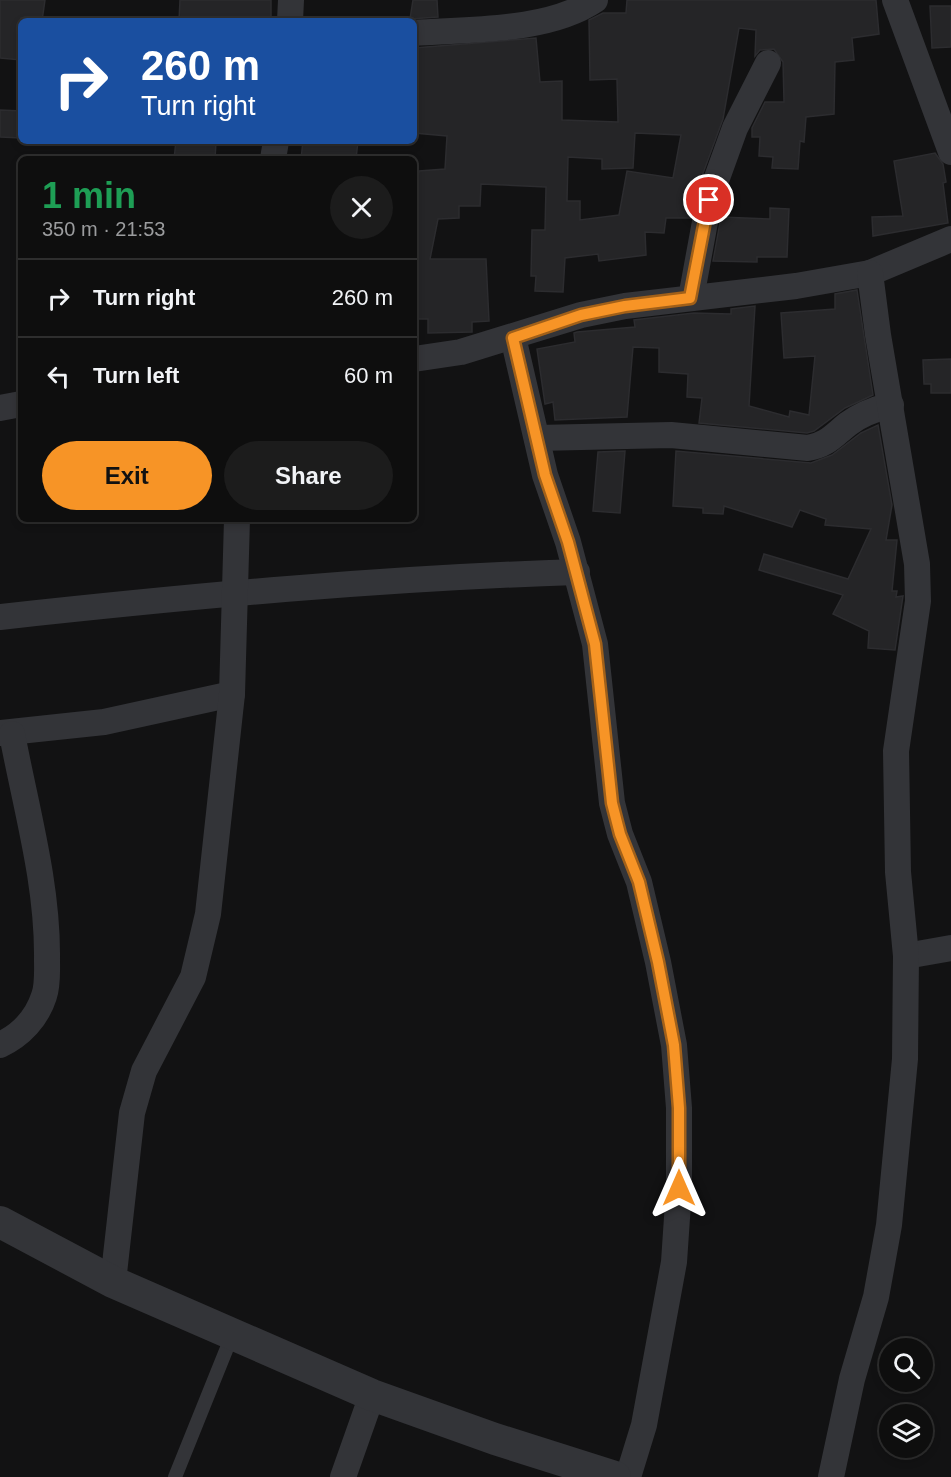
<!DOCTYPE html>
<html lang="en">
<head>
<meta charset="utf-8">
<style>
  body { margin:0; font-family:Helvetica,sans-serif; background:#1c1c1c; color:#f1f3f6; height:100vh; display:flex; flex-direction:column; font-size:22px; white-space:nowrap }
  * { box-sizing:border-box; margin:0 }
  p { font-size:20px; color:#9b9c9e }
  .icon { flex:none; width:33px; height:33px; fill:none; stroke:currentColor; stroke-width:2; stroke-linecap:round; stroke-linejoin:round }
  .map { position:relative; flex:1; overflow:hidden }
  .drawer { position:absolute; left:18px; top:156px; width:399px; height:366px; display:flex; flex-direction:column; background:#0e0e0e; border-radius:9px; box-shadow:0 3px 9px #0003,0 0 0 2px #2e2e2e }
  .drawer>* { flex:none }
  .guide { position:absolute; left:18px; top:18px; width:399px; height:126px; border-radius:9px; box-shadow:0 3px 9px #0003,0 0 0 2px #2e2e2e; background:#1a4fa0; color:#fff; overflow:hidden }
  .fabs { position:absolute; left:879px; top:1338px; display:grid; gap:12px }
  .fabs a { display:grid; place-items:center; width:54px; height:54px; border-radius:50%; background:#0e0e0e; box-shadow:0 3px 9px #0003,0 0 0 2px #2e2e2e; font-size:30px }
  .pin { position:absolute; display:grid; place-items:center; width:51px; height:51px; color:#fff; margin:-26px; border:3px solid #fff; border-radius:50%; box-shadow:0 2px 6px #0007 }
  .me { position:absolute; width:66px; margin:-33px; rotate:0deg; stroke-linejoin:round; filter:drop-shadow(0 0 4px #0008) }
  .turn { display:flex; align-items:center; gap:21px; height:126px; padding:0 24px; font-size:27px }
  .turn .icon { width:78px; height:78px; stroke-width:2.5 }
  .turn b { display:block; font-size:42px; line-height:51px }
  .round { display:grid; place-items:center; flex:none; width:63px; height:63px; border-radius:32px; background:#1c1c1c }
  .head { display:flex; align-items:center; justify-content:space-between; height:102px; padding:0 24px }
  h1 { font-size:36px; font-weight:700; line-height:45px; color:#1e9e55 }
  .primary-button { display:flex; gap:12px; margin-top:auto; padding:12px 24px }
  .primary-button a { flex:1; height:69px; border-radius:36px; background:#f79426; color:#111; font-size:24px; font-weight:700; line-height:69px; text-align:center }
  .primary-button a+a { background:#1c1c1c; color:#f1f3f6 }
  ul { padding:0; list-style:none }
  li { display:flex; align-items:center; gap:18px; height:78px; padding:0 24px; border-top:2px solid #2e2e2e }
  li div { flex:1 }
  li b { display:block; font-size:22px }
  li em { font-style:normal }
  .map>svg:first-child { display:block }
  .building { fill:#252527; stroke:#2c2c2f; stroke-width:1.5; fill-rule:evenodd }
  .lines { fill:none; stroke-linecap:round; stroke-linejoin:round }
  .service { stroke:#333438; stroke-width:14 }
  .minor { stroke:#333438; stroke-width:26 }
  .tertiary { stroke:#333438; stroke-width:32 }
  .route-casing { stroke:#a16019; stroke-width:15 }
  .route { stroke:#f79426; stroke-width:10 }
</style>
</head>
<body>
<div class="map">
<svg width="951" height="1477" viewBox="0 0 951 1477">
  <rect width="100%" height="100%" fill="#121213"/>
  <g class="building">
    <path d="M0,0H45L42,21L21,18V60L0,58Z"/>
    <path d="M180,0H271V21H179Z"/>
    <path d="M413,0H437L438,17L410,19Z"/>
    <path d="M627,0H876L879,34L852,38L854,60L835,62L834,114L806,117L804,142L800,141L798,169L772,168L773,157L759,156L760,137H752V128L765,102H784L783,62L774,49L760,50L755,56L756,30L739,28L723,119L695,195L690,218H666L664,233L645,232L646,255L599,261L598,254L565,258L563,292L535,291L536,276H531L532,230H545L546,187L481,184L480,206H459V218L438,219L430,259H486L489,321L472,322V332L428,333V319H415L414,199L419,171L445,169L447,136L414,133V48L536,38L540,82L562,81V120L618,122L617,79L590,80L589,20L603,13H626ZM635,133L681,135L673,178L627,171L619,215L580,220V201H567L568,157L602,159V169L633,168Z"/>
    <path d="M930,6H951V47L932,48Z"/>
    <path d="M0,110L21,111V138L0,137Z"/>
    <path d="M176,141L216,142L215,159H174Z"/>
    <path d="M303,141H358L356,159H301Z"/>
    <path d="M935,153L943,164L946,182L943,183L948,223L873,236L872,217L903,216L894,161Z"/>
    <path d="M770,208L789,209L787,257H757V262L713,261L721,217L770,219Z"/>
    <path d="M857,290L873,395L845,408L814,431L807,433L699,423L702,398L687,397L688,374L659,372V348L633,347L627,417L555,420L553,402L545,404L537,349L575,342L574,333L577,332L635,327L634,320L694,313L731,314V309L755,306L749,406L789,417L790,411L809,415L815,356L784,358L781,313L835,309V294Z"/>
    <path d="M951,359V393H931V384H924L923,360Z"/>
    <path d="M878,425L892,505L886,540H897L892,591H897L896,597L903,596L895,650L868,648L869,631L833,614L843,595L759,570L764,554L848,579L871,529L825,525L826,519L800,510L792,527L724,506L723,514L703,513V508L673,506L676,451L811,463L832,455L861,433Z"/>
    <path d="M625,451L620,513L593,511L598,452Z"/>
  </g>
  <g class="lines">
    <path class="service" d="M175,1477L233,1333"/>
    <g class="minor">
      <path d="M895,0L951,152"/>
      <path d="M290,21L291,0"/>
      <path d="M414,33C469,29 548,32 595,0"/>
      <path d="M273,159L276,141"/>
      <path d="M691,298L709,200L735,128L768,63"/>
      <path d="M513,337L545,475L568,542L595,644L612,803L620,834L639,882L658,962L674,1045L679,1108V1188L674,1262L644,1425L628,1477"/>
      <path d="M414,359L461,352L581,315L625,306L796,286L870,273L951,239"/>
      <path d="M0,408L21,404"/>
      <path d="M537,438L671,435L808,448C827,445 834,435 848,424C861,414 875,409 891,405"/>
      <path d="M0,617C192,596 383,578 577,572"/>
      <path d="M0,733L104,722L232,694"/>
      <path d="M906,956L951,948"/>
      <path d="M0,1045C21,1035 37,1018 44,996C48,985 47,971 47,959C48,884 26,808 12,734"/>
      <path d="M113,1282L132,1113L144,1071L193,977L208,914L232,694L237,519"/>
      <path d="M343,1477L372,1395"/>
      <path d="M831,1477L852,1379L876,1297L889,1225L905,1059L906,956L898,872L896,751L918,601L917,564L878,335L870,273"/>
    </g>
    <path class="tertiary" d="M0,1222L113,1282L372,1395L495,1439L615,1477"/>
  </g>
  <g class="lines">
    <g class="route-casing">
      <path id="route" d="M679,1188V1108L674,1045L658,962L639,882L620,834L612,803L595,644L568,542L545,475L513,338L581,315L625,306L690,298L709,200"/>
    </g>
    <use href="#route" class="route"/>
  </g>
</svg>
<div class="fabs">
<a><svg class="icon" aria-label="search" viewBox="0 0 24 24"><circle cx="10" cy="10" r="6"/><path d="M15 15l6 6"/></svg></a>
<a><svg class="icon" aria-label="layers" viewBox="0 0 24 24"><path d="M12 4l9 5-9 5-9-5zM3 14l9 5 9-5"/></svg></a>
</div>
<div class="pin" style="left:709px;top:200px;background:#d93025"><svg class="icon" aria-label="arrive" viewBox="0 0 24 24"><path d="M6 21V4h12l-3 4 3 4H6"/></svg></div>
<svg class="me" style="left:679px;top:1188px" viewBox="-20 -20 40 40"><path d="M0-17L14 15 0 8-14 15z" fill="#f79426" stroke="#fff" stroke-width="4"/></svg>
<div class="guide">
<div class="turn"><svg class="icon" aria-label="right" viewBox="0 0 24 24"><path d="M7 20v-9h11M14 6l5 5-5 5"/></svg><div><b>260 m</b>Turn right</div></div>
</div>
<section class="drawer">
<div class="head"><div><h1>1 min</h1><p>350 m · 21:53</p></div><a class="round"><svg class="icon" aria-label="close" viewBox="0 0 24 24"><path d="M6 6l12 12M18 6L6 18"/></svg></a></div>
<ul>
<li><svg class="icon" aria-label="right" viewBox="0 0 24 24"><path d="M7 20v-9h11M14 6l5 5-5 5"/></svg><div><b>Turn right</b></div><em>260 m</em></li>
<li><svg class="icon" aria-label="left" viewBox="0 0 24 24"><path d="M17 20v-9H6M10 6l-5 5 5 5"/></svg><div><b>Turn left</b></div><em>60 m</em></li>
</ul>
<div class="primary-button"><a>Exit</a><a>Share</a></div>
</section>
</div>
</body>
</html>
